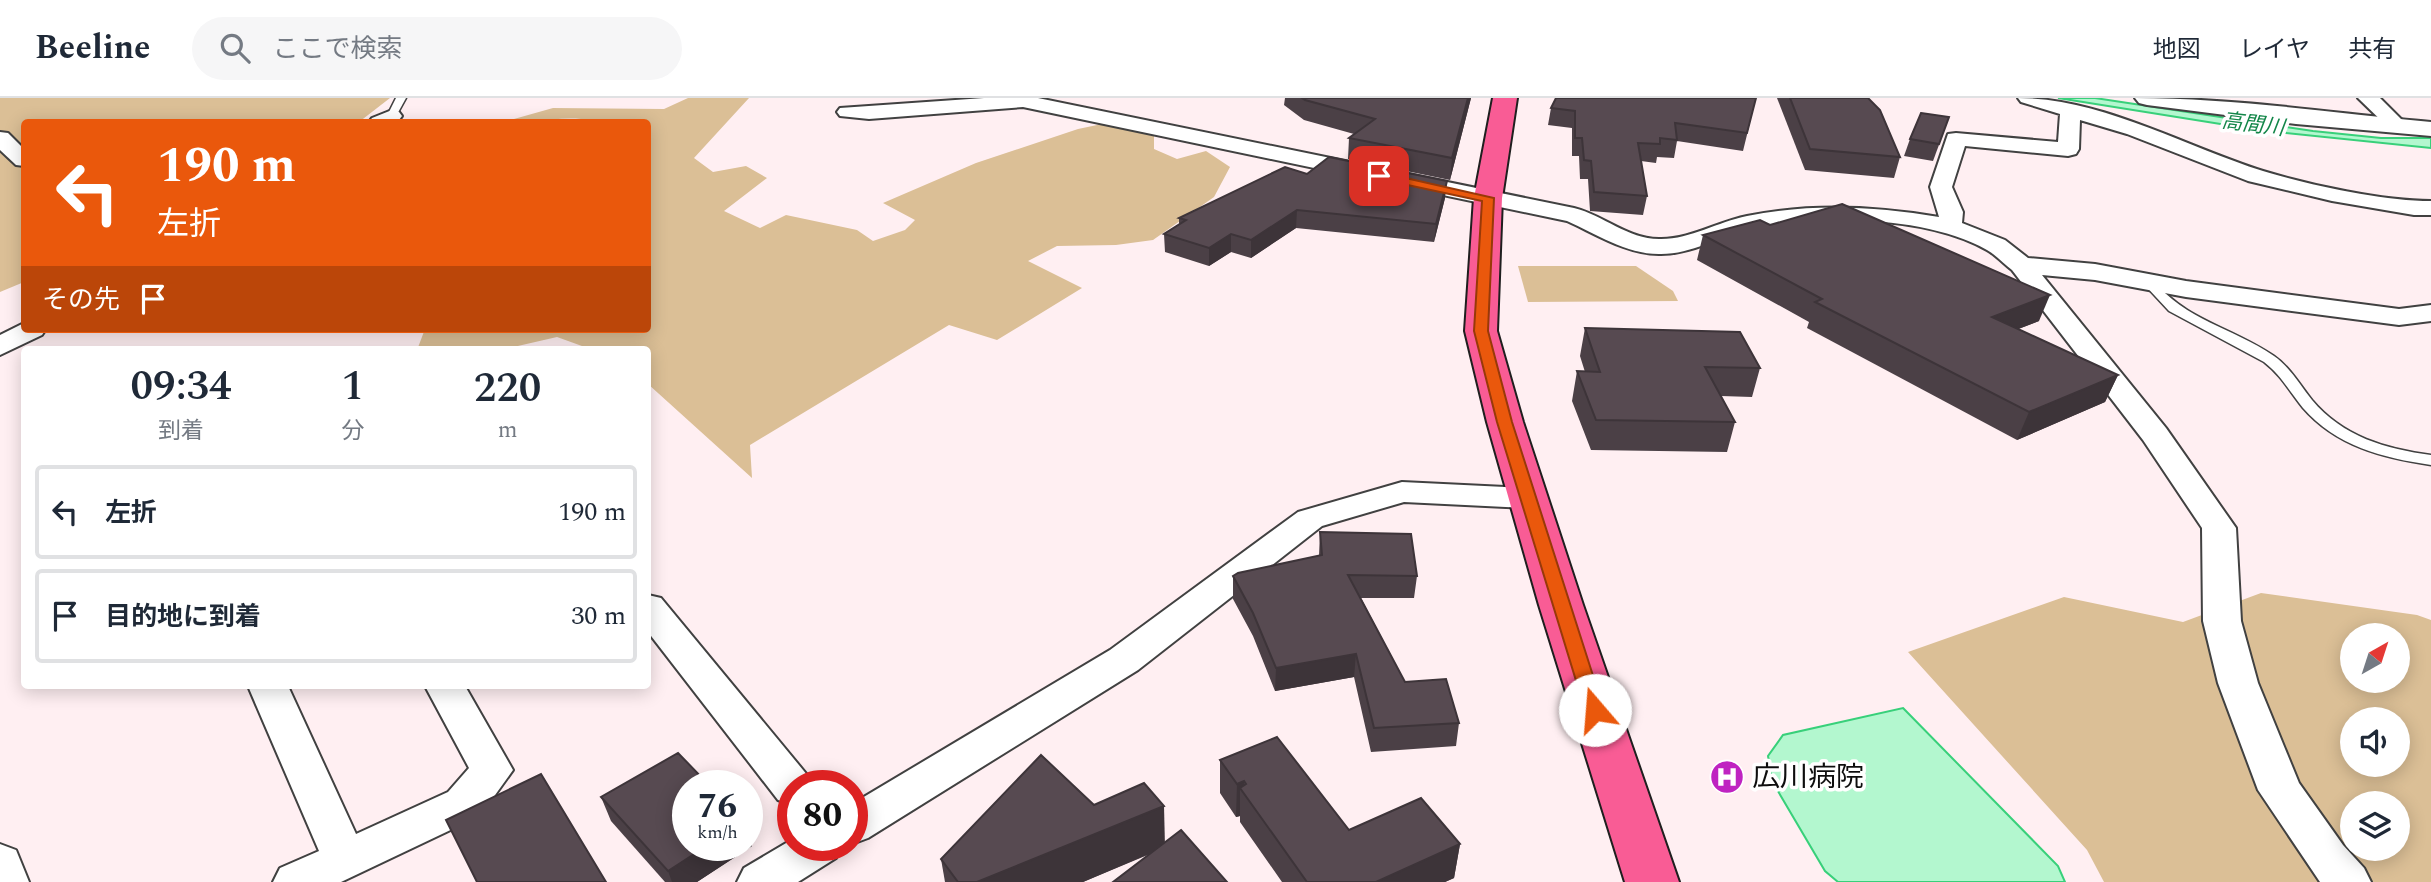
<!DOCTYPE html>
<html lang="ja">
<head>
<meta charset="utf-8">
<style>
  body { margin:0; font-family:Spectral,"Noto Sans JP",serif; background:#f6f6f7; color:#1f2937; height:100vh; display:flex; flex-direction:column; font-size:26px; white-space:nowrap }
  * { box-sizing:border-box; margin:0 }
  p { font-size:23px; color:#747a83 }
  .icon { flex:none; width:38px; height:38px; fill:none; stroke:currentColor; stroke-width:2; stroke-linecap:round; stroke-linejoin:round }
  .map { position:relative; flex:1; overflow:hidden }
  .sheet { position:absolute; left:21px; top:248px; width:630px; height:343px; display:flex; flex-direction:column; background:#fff; border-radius:7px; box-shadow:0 4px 18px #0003 }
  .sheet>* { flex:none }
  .top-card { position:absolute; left:21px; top:21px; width:630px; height:214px; border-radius:7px; box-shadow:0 4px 18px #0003; background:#ea580c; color:#fff; overflow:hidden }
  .needle { width:46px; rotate:39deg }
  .controls { position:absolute; left:2340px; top:525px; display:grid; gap:14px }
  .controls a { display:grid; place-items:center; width:70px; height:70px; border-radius:50%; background:#fff; box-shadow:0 4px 18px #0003; font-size:35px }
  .speed { position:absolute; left:672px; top:672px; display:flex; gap:14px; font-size:35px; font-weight:700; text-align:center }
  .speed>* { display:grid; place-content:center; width:91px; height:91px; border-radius:50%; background:#fff; box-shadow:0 4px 18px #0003; line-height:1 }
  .speed small { font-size:18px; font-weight:400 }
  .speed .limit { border:10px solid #d22; background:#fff; color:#111 }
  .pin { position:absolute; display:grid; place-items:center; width:60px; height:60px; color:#fff; margin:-30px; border-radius:14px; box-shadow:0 4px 10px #0006 }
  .me { position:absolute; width:77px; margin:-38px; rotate:342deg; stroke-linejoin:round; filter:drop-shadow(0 0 5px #0008) }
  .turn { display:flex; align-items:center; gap:24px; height:147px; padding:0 21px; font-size:32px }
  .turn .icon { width:91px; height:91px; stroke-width:2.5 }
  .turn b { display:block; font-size:49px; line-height:60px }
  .then { display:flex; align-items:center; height:66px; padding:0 21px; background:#0003; gap:14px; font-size:26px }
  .eta { display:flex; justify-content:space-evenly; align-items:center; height:119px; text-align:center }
  .eta b { font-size:42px; font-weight:600; line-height:49px }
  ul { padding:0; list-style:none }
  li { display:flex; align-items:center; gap:21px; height:94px; margin:0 14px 10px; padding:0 7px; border:4px solid #e0e1e3; border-radius:7px }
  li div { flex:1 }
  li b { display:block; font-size:26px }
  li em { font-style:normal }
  header { display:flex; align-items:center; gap:42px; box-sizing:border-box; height:98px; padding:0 35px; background:#fff; border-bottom:2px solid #e0e1e3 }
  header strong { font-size:33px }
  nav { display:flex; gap:38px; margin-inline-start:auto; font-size:24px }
  .search { width:490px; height:63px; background:#f6f6f7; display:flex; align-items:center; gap:18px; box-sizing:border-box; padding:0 24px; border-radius:38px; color:#747a83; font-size:26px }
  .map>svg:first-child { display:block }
  .forest { fill:#dbbf96; fill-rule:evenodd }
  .water { fill:#b3f7cf; stroke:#38d07a; stroke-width:2 }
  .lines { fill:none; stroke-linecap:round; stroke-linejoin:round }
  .service-casing { stroke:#414141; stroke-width:3 }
  .minor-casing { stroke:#414141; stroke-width:4 }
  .tertiary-casing { stroke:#414141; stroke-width:4 }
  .trunk-casing { stroke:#1f1f1f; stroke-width:4 }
  .service { fill:#fff; fill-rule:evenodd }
  .minor { fill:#fff; fill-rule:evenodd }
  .tertiary { fill:#fff; fill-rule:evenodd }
  .trunk { fill:#f95c95; fill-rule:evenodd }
  .wall { fill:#4b4046 }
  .shaded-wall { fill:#3d3439 }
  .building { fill:#574a51; stroke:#3d3439; stroke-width:2 }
  .route { fill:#ea580c; stroke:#983908; stroke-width:2 }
  .labels { text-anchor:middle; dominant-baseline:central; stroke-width:7; stroke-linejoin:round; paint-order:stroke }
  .far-water-label { font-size:21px; font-style:italic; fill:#138649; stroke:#fff }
  .near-poi-label { font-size:28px; fill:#0e0e0e; stroke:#fff; text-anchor:start }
</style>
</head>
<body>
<header>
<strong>Beeline</strong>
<div class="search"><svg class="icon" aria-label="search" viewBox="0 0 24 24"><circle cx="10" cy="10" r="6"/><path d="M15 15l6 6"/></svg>ここで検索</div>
<nav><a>地図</a><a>レイヤ</a><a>共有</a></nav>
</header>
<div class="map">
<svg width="2431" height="784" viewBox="0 0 2431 784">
  <rect width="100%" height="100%" fill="#ffeff2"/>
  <g class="forest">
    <path d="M0,0H390L359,24H24V184L0,194Z"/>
    <path d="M688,0H749L694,60L713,74L746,68L767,80L724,113L760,130L786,117L857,132L873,143L905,132L915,122L883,105L976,65L1078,31L1102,26L1154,38V51L1177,61L1206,53L1230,69L1214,99L1153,142L1116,147L1057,148L1028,163L1082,190L997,242L949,227L750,347L752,380L648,286V252H593L557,239L500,252H417L425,231H648V24C625,24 603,23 581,21C558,19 539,25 514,21L553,10L664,11Z"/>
    <path d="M1518,168H1636L1673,193L1678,203L1528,204Z"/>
    <path d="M2261,495L2417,517L2431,522V784H2104L2087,752L1908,554L2064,499L2183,524ZM2352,537H2398V583H2352ZM2352,621H2398V667H2352ZM2352,705H2398V751H2352Z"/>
  </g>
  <g class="water">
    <path d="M2058,0H2095L2313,33L2381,40H2431V50L2258,32Z"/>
    <path d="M1903,610L2058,768L2065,784H1838L1825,773L1772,683L1768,658L1783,637Z"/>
  </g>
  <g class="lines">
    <g class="service-casing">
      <g id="service">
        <path d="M396,0H406L395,20H389L387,18Z"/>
        <path d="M2148,180L2152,181C2186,223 2232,229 2274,258C2290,269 2300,287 2312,302C2343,339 2386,351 2431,357V367C2383,360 2336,348 2303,310C2290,294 2281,277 2264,264L2169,213L2142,184Z"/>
      </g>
    </g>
    <g class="minor-casing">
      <g id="minor">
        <path d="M984,0H1038L1574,110C1603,117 1628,141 1659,141C1689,142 1717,124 1747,118C1810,105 1875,108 1939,119L1930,89L1948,36L1956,35L2058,44L2060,16L2021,4L2018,0C2101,0 2184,48 2263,73C2310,87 2382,103 2431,103V117H2414L2332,103L2248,83L2127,36L2080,22L2079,51L2076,56L2068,58L1965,48L1952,89L1963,114L1962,125L2005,142L2028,160L2095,166L2186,183L2399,211L2431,207V223L2399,227L2186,199L2095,182L2042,177L2166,330L2236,430L2241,523L2258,585L2299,685L2343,747L2364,770L2371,784H2320L2258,692L2218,585L2203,523L2202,430L2143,342L2012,172C2004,166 1996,157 1987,152C1924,117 1817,116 1748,132C1718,139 1692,156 1661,156C1628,157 1596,136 1567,123L1023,9L869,21L840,18L837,14L840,10Z"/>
        <path d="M2358,0H2380L2409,29L2406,33H2392Z"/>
        <path d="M392,12L399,14L402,18L399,22L369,24L372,20Z"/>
        <path d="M0,34L8,35L24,51V68L16,67L0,52Z"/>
        <path d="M24,225V231H46L42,237L0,257V237Z"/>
        <path d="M1402,384L1528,390L1540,393L1545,400L1540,407L1528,410L1404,404L1322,428L1138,572L868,740L852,746V706L1110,552L1298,414Z"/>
        <path d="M648,497L661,500L808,678L813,688H793V707L778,702L648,534Z"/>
        <path d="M248,588H288L356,736L448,694L469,670L425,588H465L513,672L480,718L341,784H273L280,770L319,753Z"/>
        <path d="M793,741V747H843L836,760L798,784H737L744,770Z"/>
        <path d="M0,746L16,752L29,784H0Z"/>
      </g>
    </g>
    <g class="tertiary-casing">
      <path id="tertiary" d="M2135,0C2234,0 2333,15 2431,24V38L2296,26L2147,7L2139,5Z"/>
    </g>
    <g class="trunk-casing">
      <path id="trunk" d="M1493,0H1517L1502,100L1497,233L1523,324L1583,507L1679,784H1625L1539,507L1487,324L1465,233L1474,100Z"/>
    </g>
    <use href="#service" class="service"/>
    <use href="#minor" class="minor"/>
    <use href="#tertiary" class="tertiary"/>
    <use href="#trunk" class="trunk"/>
  </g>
  <g class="wall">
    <path d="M1285,0H1471L1450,82L1348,61L1349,40L1354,36L1304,22L1284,7Z"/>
    <path d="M1756,0L1743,53L1677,43L1674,60L1657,59L1656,65L1641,63L1647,98L1643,117L1590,113L1588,81H1580L1579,58H1572V30L1548,27L1551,10Z"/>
    <path d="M1777,0H1868L1900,59L1894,80L1805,72Z"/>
    <path d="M1943,36L1933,63L1904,58L1910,41Z"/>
    <path d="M1307,76L1445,100L1434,144L1296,130L1251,160L1231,154L1209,168L1165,154L1164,136L1179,127V120Z"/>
    <path d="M1770,127L2039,223L2018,231L2118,277L2105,304L2017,342L1807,230L1809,224L1697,162L1703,137Z"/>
    <path d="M1585,230L1760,270L1752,299L1721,298L1735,324L1727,354L1591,352L1572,303L1577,273L1585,274L1580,258Z"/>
    <path d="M1320,434L1417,478L1414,500H1361L1405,584L1459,625L1456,648L1371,654L1354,579L1275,593L1253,538L1233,501V478L1319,458Z"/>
    <path d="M1220,662L1349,732L1460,746L1454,780L1445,784H1282L1240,724V718L1236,719L1220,695Z"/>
    <path d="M601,699L752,748L697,784H665L611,723Z"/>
    <path d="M1094,707L1150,756L1083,784H945L941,761Z"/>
  </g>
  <g class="shaded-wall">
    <path d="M1468,0H1471L1450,82L1452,60Z"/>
    <path d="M1447,83L1445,100L1434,144L1436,126Z"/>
    <path d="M1297,112L1296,130L1251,160V142Z"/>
    <path d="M1231,136V154L1209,168V150Z"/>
    <path d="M2050,197L2039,223L1982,245L1992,219Z"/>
    <path d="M2118,277L2105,304L2017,342L2029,314Z"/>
    <path d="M1356,556L1354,579L1275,593L1276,570Z"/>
    <path d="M1244,683V696L1240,690V718L1236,719L1237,686Z"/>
    <path d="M1164,708L1165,749L1083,784H977Z"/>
    <path d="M747,731L752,748L697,784H672L668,773L708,747H747Z"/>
    <path d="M1460,746L1454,780L1445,784H1376Z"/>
  </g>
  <g class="building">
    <path d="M1302,0H1468L1452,60L1349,40L1375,21L1305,2Z"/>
    <path d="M1556,0H1756L1747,35L1675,25L1677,42L1660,40V46L1638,45L1647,98L1594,94L1591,63L1584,62L1582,40H1575V13L1551,10Z"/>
    <path d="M1790,0H1868L1880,12L1900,59L1810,51Z"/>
    <path d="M1921,15L1949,19L1939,46L1910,41Z"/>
    <path d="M1329,59L1447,83L1436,126L1297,112L1251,142L1231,136L1209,150L1164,136L1186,122L1179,120L1285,69L1307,76Z"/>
    <path d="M1842,106L2050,197L1992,219L2118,277L2029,314L1815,204L1822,201L1703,137L1760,122L1770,127Z"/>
    <path d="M1585,230L1740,234L1760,270L1705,269L1735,324L1596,322L1577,273L1600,274Z"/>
    <path d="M1320,434L1411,436L1417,478L1348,477L1405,584L1446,581L1459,625L1374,630L1356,556L1276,570L1253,515L1233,478L1238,475L1322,457Z"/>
    <path d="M1277,639L1349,732L1421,700L1460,746L1376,784H1307L1240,690L1246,686L1244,683L1237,686L1220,662Z"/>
    <path d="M678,655L710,688H688V747H708L668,773L601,699Z"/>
    <path d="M1041,657L1094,707L1144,685L1164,708L977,784H958L941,761Z"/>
    <path d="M541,676L606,784H477L446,722Z"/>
    <path d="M1181,732L1227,784H1113Z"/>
  </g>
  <path class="route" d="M1379,74L1494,100L1488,233L1512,324L1604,612L1601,617H1588L1585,612L1497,324L1474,233L1482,103L1375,80L1373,78Z"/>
  <defs>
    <g id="hospital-disc" transform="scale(1.75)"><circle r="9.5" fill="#bf23c1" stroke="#fff"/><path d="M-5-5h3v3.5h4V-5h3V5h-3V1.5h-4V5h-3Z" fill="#fff"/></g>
  </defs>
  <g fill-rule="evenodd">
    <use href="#hospital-disc" x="1727" y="679"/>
  </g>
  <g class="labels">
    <g class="far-water-label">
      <text transform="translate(2253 27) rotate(7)">高間川</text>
    </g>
    <g class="near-poi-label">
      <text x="1752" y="679">広川病院</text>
    </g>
  </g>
</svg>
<div class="controls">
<a><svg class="needle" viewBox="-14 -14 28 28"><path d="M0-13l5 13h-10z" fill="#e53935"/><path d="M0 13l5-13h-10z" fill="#747a83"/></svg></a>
<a><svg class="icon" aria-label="sound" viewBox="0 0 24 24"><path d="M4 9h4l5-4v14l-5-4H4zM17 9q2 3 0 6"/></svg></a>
<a><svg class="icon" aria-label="layers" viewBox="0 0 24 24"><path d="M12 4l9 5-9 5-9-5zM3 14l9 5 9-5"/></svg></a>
</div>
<div class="speed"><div>76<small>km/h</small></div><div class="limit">80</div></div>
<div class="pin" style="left:1379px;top:78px;background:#d93025"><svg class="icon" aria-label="arrive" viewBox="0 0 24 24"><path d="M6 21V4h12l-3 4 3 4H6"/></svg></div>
<svg class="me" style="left:1595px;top:612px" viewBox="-20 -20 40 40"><circle r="19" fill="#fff"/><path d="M0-13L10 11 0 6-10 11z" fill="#ea580c"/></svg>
<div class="top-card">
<div class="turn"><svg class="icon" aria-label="left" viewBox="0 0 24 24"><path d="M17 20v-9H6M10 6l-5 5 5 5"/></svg><div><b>190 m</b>左折</div></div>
<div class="then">その先<svg class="icon" aria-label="arrive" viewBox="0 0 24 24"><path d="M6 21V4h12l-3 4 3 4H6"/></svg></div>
</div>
<section class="sheet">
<div class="eta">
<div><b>09:34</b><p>到着</p></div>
<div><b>1</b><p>分</p></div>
<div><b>220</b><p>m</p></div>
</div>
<ul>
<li><svg class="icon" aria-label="left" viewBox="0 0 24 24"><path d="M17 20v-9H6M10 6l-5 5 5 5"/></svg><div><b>左折</b></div><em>190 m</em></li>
<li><svg class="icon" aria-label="arrive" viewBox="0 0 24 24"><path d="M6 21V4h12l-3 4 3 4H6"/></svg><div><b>目的地に到着</b></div><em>30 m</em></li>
</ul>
</section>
</div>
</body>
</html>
